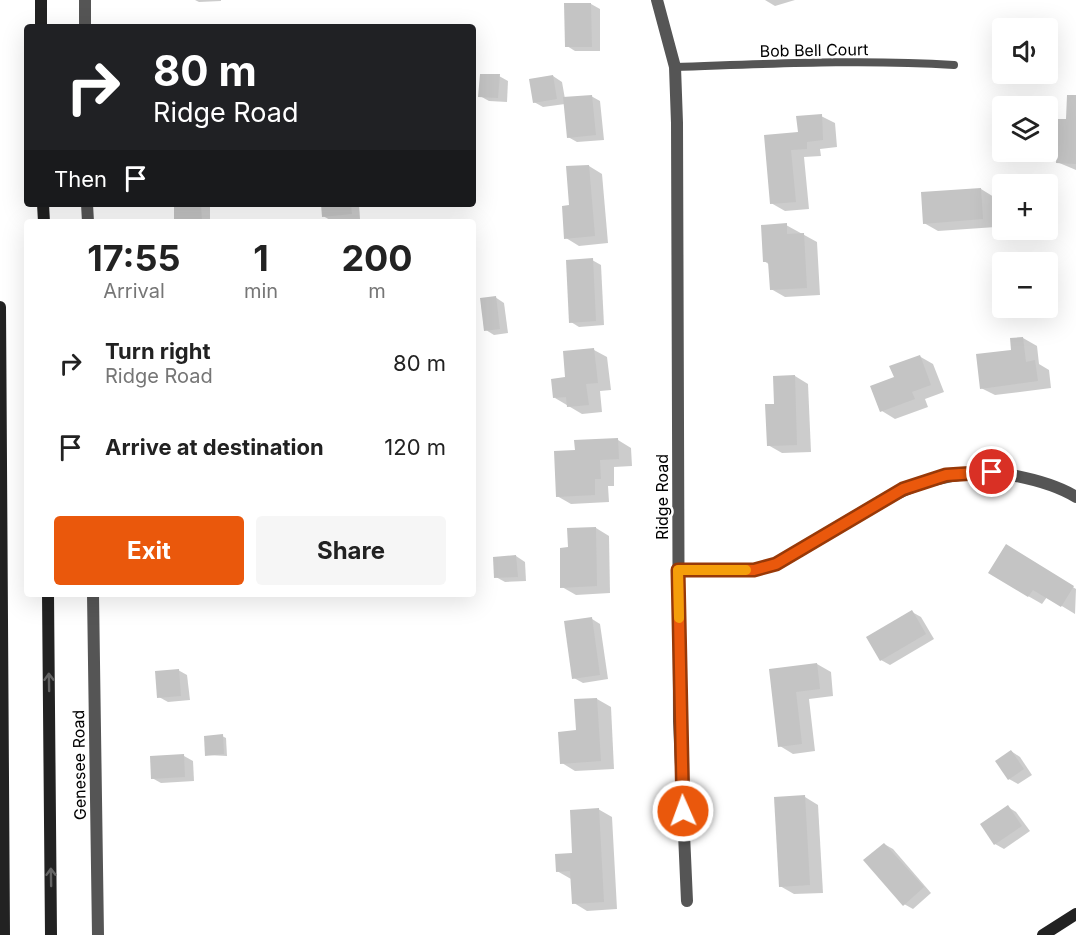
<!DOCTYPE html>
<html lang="en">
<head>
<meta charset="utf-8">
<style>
  body { margin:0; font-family:Inter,sans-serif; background:#f6f6f6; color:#222; height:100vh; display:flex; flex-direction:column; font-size:22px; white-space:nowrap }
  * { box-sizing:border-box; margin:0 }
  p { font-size:20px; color:#767676 }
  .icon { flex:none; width:33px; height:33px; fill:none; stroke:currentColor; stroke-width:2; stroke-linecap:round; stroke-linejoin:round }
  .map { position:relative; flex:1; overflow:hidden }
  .sheet { position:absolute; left:24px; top:219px; width:452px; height:378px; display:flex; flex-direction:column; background:#fff; border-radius:6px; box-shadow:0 6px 24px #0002 }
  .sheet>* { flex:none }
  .top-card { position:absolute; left:24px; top:24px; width:452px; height:183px; border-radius:6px; box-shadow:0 6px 24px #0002; background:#202124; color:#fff; overflow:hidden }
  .controls { position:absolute; left:992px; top:18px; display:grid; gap:12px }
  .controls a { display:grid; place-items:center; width:66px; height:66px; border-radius:6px; background:#fff; box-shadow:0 6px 24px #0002; font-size:30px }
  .pin { position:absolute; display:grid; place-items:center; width:51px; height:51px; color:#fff; margin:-26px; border:3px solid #fff; border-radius:50%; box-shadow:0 2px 6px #0007 }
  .me { position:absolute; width:66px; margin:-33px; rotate:358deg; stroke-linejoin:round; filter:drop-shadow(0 0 4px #0008) }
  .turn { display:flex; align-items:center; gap:21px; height:126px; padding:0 30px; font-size:27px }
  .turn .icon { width:78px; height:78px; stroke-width:2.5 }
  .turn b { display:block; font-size:42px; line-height:51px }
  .then { display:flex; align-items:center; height:57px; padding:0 30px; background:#0003; gap:12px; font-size:22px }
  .eta { display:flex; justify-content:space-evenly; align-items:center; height:102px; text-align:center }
  .eta b { font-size:36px; font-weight:700; line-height:42px }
  .cta { display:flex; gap:12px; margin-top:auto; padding:12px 30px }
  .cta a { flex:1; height:69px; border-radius:6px; background:#ea580c; color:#fff; font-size:24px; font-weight:700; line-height:69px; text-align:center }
  .cta a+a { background:#f6f6f6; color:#222 }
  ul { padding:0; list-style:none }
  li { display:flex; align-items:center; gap:18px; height:84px; padding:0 30px }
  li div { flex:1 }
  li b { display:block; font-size:22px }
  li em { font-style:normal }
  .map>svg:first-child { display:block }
  .shadow { fill:#0003 }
  .building { fill:#c4c4c4 }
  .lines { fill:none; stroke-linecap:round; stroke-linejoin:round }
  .service { stroke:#555; stroke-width:8 }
  .minor { stroke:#555; stroke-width:12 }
  .secondary { stroke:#222; stroke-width:12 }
  .oneway { stroke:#646464 }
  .route-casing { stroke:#983908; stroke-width:15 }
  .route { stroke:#ea580c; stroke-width:10 }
  .slow { stroke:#f59e0b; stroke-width:10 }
  .labels { text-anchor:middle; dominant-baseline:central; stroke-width:5; stroke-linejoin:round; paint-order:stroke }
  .street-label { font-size:16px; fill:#000; stroke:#fff }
</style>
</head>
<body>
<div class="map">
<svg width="1076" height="935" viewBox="0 0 1076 935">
  <rect width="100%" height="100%" fill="#fff"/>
  <g class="shadow">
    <path d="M195,0H221V1L199,2Z"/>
    <path d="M765,0H795L775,6Z"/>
    <path d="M591,4L600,9V51H575L567,46Z"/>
    <path d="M499,76L508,81L507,102L489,101L480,96Z"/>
    <path d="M553,76L562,82L565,99L591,96L600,101L604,140L577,142L568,137L565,104L543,107L534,102Z"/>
    <path d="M1076,97V170L1057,162Z"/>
    <path d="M821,116L835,123L837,147L820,149L821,156L804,157L809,209L785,211L771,203L766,137L799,134Z"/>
    <path d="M589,166L602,174L608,243L579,246L566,238L570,206Z"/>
    <path d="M981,189L994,197L996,227L938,231L924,223Z"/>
    <path d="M175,204H210V222H176Z"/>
    <path d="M322,204H359L360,219L332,221L323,216Z"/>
    <path d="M786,225L817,242L820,295L785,297L771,289L770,265L764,261Z"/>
    <path d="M592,260L601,265L604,325L579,327L571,322Z"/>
    <path d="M495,297L504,303L508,333L494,335L486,330Z"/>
    <path d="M1023,338L1037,346L1039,364L1049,370L1051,388L995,395L981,388Z"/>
    <path d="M594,350L607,357L611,390L600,391L602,412L582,414L555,398L567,379Z"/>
    <path d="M919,356L933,364L944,392L925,399L928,407L895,419L882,411L896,378Z"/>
    <path d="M795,376L808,384L811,452L782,453L768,445L775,405Z"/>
    <path d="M618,440L631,448L632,466L614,467V486H608L609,502L571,504L557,496L576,452Z"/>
    <path d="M596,528L609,536L610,593L576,595L562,587L569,549Z"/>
    <path d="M1020,554L1076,589L1075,614L1047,597L1042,604L1028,596Z"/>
    <path d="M516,556L525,562L526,581L505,582L496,577Z"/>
    <path d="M912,612L921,617L934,639L890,665L881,660Z"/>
    <path d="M592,619L600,624L608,679L583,683L574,678Z"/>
    <path d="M817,664L831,672L833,696L809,699L815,751L793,754L780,746L770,670Z"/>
    <path d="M178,670L187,675L190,700L168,702L159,697Z"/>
    <path d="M597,699L611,707L614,769L575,771L562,763Z"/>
    <path d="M222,736L226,738L227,756L207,755Z"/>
    <path d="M1011,751L1020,757L1032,775L1018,784L1009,779L997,761Z"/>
    <path d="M184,756L193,761L194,781L161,783L152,778Z"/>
    <path d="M805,797L818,805L823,893L794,894L780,886Z"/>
    <path d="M1008,807L1016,812L1030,831L1004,849L995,844Z"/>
    <path d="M598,809L612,817L617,909L587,911L574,903L571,879L557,871L573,854Z"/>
    <path d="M884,844L893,849L931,893L913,909L904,904Z"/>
  </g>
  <g class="building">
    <path d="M564,3H591L592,47H565Z"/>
    <path d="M480,74H500L498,98L478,97Z"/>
    <path d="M553,75L557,99L533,103L529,79Z"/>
    <path d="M592,95L596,135L567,138L563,97Z"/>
    <path d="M1067,95H1076V164L1056,163L1058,119H1066Z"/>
    <path d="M822,114L823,140L807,142V149L791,150L796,202L770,204L764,135L798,132L796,116Z"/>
    <path d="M589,165L595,236L564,239L562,206L569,205L566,166Z"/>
    <path d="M981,188L983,219L923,224L921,192Z"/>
    <path d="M174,204H201L202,222H174Z"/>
    <path d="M321,204H351L352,214L322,217Z"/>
    <path d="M787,223V234L804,233L807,288L770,290L768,262H763L761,225Z"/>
    <path d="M593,258L596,321L569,323L566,260Z"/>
    <path d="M496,296L500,329L484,331L480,298Z"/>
    <path d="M1023,337L1026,362L1035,360L1038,381L980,389L976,354L1011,350L1010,338Z"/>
    <path d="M594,348L598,383L586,384L589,405L567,407L566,397L553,398L551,379L565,377L563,351Z"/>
    <path d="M920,355L931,385L912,392L915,399L880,412L870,386L894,377L889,366Z"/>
    <path d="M795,375L797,445L767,446L765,404H774L773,376Z"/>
    <path d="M618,438L619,459L600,460L601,479H595V495L556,497L554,451L575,450L574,440Z"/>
    <path d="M596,527L597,586L560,588V548L568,547L567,528Z"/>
    <path d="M1006,544L1074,586L1061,607L1033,590L1028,597L988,573Z"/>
    <path d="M516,555L518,577L494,578L493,557Z"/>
    <path d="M912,610L926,634L880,661L866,637Z"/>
    <path d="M592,617L600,675L572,679L564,621Z"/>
    <path d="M817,663L820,689L796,692L802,744L778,747L769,669Z"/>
    <path d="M179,669L181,696L157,698L155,671Z"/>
    <path d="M597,698L601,761L560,764L558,732L576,730L574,699Z"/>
    <path d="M223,734L224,754L205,756L204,736Z"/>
    <path d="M1011,750L1024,769L1008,780L995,761Z"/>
    <path d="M184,754L185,777L151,779L150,756Z"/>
    <path d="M805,795L810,885L779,887L774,797Z"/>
    <path d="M1008,805L1022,826L994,845L980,824Z"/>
    <path d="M599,808L604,902L572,904L570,871L556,872L555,854L572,853L570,810Z"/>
    <path d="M884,843L924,887L903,906L863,860Z"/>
  </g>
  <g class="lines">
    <path class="service" d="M675,67C768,64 861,59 954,65"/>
    <g class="minor">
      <path d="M85,0V27"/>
      <path d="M657,0L675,67L677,123L679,721L687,901"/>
      <path d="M87,204L88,222"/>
      <path d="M678,570H754L776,563C857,521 917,459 1016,476C1036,480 1058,486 1076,497"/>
      <path d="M93,594L98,935"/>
    </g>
    <g class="secondary">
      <path d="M41,0V27"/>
      <path d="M43,204L44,222"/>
      <path d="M0,307L4,935"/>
      <path d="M48,594L51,935"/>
      <path d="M1043,935L1076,914"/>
    </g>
  </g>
  <defs><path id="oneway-shaft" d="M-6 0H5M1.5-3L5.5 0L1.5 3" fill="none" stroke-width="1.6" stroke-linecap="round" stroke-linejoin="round" transform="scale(1.5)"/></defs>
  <g class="oneway">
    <use href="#oneway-shaft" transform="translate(49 682) rotate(-91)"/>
    <use href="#oneway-shaft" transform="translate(51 877) rotate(-91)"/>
  </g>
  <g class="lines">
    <g class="route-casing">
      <path id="route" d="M683,811L678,570H754L776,564L903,489L946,475L992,472"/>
    </g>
    <use href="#route" class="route"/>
    <path class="slow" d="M679,618L678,570H746"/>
  </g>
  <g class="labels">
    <g class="street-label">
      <text transform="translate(814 50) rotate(-1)">Bob Bell Court</text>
      <text transform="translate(662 497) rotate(-90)">Ridge Road</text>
      <text transform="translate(79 765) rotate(-91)">Genesee Road</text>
    </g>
  </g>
</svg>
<div class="controls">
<a><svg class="icon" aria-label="sound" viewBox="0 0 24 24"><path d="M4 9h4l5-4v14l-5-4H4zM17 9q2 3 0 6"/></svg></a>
<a><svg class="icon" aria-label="layers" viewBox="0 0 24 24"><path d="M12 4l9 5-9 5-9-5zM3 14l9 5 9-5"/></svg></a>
<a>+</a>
<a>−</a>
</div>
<div class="pin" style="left:992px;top:472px;background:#d93025"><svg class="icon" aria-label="arrive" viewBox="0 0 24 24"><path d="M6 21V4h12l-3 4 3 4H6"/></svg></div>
<svg class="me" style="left:683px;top:811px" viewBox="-20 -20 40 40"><circle r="17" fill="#ea580c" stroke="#fff" stroke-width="3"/><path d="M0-11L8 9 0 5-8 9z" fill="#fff"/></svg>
<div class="top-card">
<div class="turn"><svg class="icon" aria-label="right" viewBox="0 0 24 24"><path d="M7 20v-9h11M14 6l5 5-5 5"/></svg><div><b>80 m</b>Ridge Road</div></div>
<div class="then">Then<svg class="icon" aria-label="arrive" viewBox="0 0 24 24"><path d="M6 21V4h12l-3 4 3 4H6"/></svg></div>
</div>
<section class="sheet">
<div class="eta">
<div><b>17:55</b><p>Arrival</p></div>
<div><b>1</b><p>min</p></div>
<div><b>200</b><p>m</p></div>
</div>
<ul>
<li><svg class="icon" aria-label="right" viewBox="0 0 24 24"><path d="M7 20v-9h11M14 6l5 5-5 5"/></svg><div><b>Turn right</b><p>Ridge Road</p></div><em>80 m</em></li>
<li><svg class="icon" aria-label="arrive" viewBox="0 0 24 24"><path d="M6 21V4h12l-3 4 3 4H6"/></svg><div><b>Arrive at destination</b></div><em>120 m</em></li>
</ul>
<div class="cta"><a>Exit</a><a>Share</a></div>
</section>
</div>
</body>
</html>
